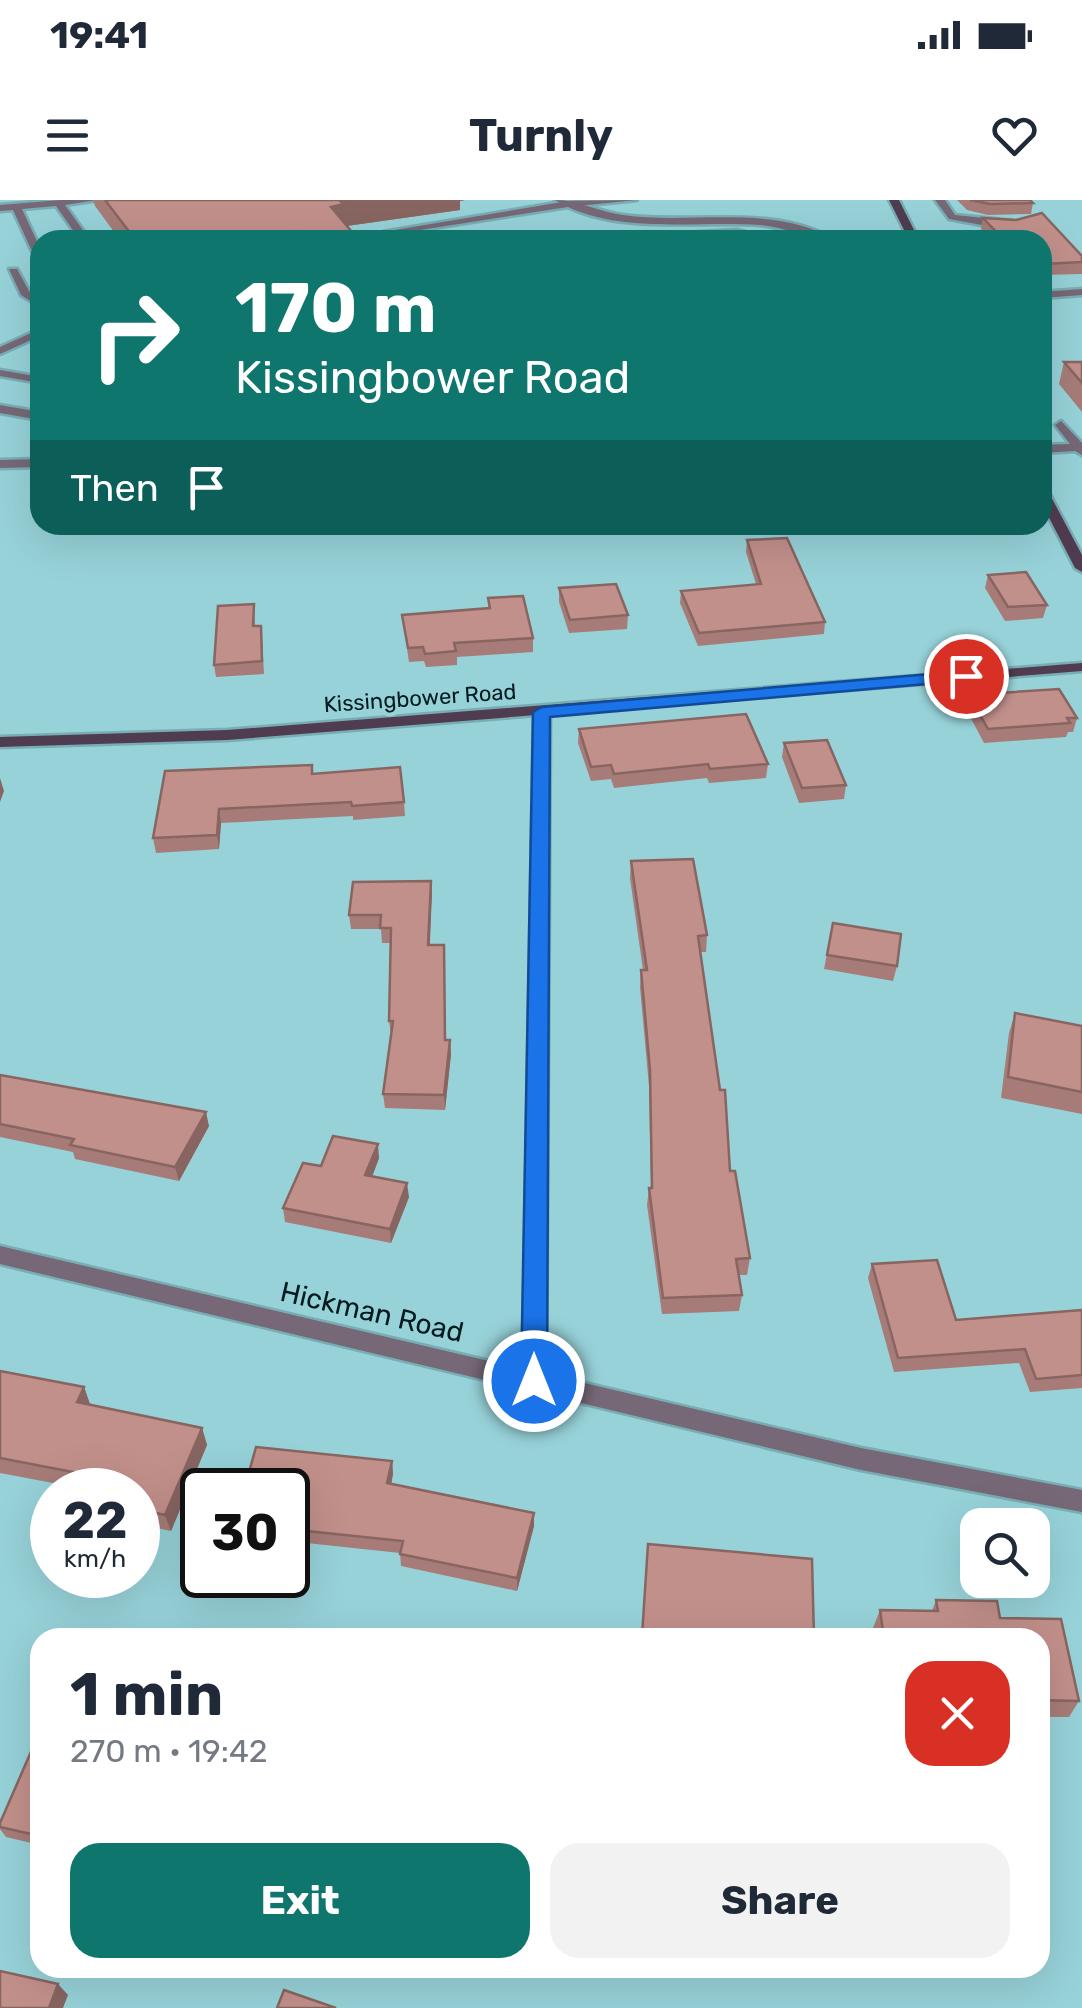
<!DOCTYPE html>
<html lang="en">
<head>
<meta charset="utf-8">
<style>
  body { margin:0; font-family:Rubik,sans-serif; background:#f2f2f3; color:#1f2937; height:100vh; display:flex; flex-direction:column; font-size:38px; white-space:nowrap }
  * { box-sizing:border-box; margin:0 }
  p { font-size:32px; color:#747a83 }
  .icon { flex:none; width:55px; height:55px; fill:none; stroke:currentColor; stroke-width:2; stroke-linecap:round; stroke-linejoin:round }
  .map { position:relative; flex:1; overflow:hidden }
  .panel { position:absolute; left:30px; top:1428px; width:1020px; height:350px; display:flex; flex-direction:column; background:#fff; border-radius:30px; box-shadow:0 10px 40px #0002 }
  .panel>* { flex:none }
  .hud { position:absolute; left:30px; top:30px; width:1022px; height:305px; border-radius:30px; box-shadow:0 10px 40px #0002; background:#0f766e; color:#fff; overflow:hidden }
  .controls { position:absolute; left:960px; top:1308px; display:grid; gap:20px }
  .controls a { display:grid; place-items:center; width:90px; height:90px; border-radius:20px; background:#fff; box-shadow:0 10px 40px #0002; font-size:50px }
  .speed { position:absolute; left:30px; top:1268px; display:flex; gap:20px; font-size:50px; font-weight:700; text-align:center }
  .speed>* { display:grid; place-content:center; width:130px; height:130px; border-radius:50%; background:#fff; box-shadow:0 10px 40px #0002; line-height:1 }
  .speed small { font-size:25px; font-weight:400 }
  .speed .limit { border:5px solid #111; border-radius:15px; background:#fff; color:#111 }
  .pin { position:absolute; display:grid; place-items:center; width:85px; height:85px; color:#fff; margin:-42px; border:5px solid #fff; border-radius:50%; box-shadow:0 2px 10px #0007 }
  .me { position:absolute; width:110px; margin:-55px; rotate:0deg; stroke-linejoin:round; filter:drop-shadow(0 0 8px #0008) }
  .turn { display:flex; align-items:center; gap:35px; height:210px; padding:0 40px; font-size:45px }
  .turn .icon { width:130px; height:130px; stroke-width:2.5 }
  .turn b { display:block; font-size:70px; line-height:85px }
  .then { display:flex; align-items:center; height:95px; padding:0 40px; background:#0003; gap:20px; font-size:38px }
  .round { display:grid; place-items:center; flex:none; width:105px; height:105px; border-radius:30px; background:#f2f2f3 }
  .summary { display:flex; align-items:center; justify-content:space-between; height:170px; padding:0 40px }
  h1 { font-size:60px; font-weight:700; line-height:75px }
  .primary-button { display:flex; gap:20px; margin-top:auto; padding:20px 40px }
  .primary-button a { flex:1; height:115px; border-radius:30px; background:#0f766e; color:#fff; font-size:40px; font-weight:700; line-height:115px; text-align:center }
  .primary-button a+a { background:#f2f2f3; color:#1f2937 }
  .status { display:flex; justify-content:space-between; align-items:center; height:70px; padding:0 50px; background:#fff; direction:ltr }
  .status svg { height:28px; fill:currentColor }
  header { display:flex; justify-content:space-between; align-items:center; height:130px; padding:0 40px; background:#fff; font-size:45px; font-weight:700 }
  .map>svg:first-child { display:block }
  .lines { fill:none; stroke-linecap:round; stroke-linejoin:round }
  .lane-casing { stroke:#79adb4; stroke-width:5 }
  .street-casing { stroke:#79adb4; stroke-width:5 }
  .secondary-casing { stroke:#79adb4; stroke-width:5 }
  .lane { fill:#766876; fill-rule:evenodd }
  .street { fill:#766876; fill-rule:evenodd }
  .secondary { fill:#503c50; fill-rule:evenodd }
  .wall { fill:#a77c78 }
  .shaded-wall { fill:#886561 }
  .building { fill:#c2908b; stroke:#886561; stroke-width:2.5 }
  .route { fill:#1a73e8; stroke:#114b97; stroke-width:2.5 }
  .labels { text-anchor:middle; dominant-baseline:central; stroke-width:8; stroke-linejoin:round; paint-order:stroke }
  .far-street-label { font-size:22px; fill:#031b1e; stroke:#97d2d9 }
  .street-label { font-size:28px; fill:#031b1e; stroke:#97d2d9 }
</style>
</head>
<body>
<div class="status"><b>19:41</b><svg viewBox="0 0 49 12"><path d="M0 12V9h3v3zM5 12V6h3v6zM10 12V3h3v9zM15 12V0h3v12zM26 1h20v11H26zM47 4h2v5h-2z"/></svg></div>
<header><svg class="icon" aria-label="menu" viewBox="0 0 24 24"><path d="M4 6h16M4 12h16M4 18h16"/></svg>Turnly<svg class="icon" aria-label="heart" viewBox="0 0 24 24"><path d="M12 20l-8-8c-3-5 5-10 8-4 3-6 11-1 8 4z"/></svg></header>
<div class="map">
<svg width="1082" height="1808" viewBox="0 0 1082 1808">
  <rect width="100%" height="100%" fill="#97d2d9"/>
  <g class="lines">
    <g class="lane-casing">
      <g id="lane">
        <path d="M61,0H98L65,5L90,40H80L56,6L22,9L40,48V61L36,60L13,10L0,11V5Z"/>
        <path d="M555,0C578,0 600,12 623,15C691,25 773,3 835,40C810,40 786,27 760,25C694,20 614,36 555,0Z"/>
        <path d="M935,0H945L955,15L1013,21L982,25L949,19Z"/>
        <path d="M737,30L778,40L737,36L609,40L614,37Z"/>
        <path d="M9,69H17L29,91L40,99V107L21,95Z"/>
        <path d="M40,129V136L0,154V147Z"/>
        <path d="M0,170L40,177V183L0,176Z"/>
        <path d="M0,205L40,212V220L0,213Z"/>
        <path d="M1061,221L1082,243V255L1075,251L1042,253V245L1070,244L1055,225Z"/>
        <path d="M40,259V267L0,268V260Z"/>
      </g>
    </g>
    <g class="street-casing">
      <g id="street">
        <path d="M637,0L568,7L388,35L383,32L568,1Z"/>
        <path d="M1082,89V95L1042,98V92Z"/>
        <path d="M542,507L550,512L546,1174L861,1248L1082,1290V1312L861,1270L0,1064V1046L523,1169L534,512Z"/>
      </g>
    </g>
    <g class="secondary-casing">
      <g id="secondary">
        <path d="M889,0H899L919,40H909Z"/>
        <path d="M1042,287L1048,291L1082,355V372L1075,368L1042,304Z"/>
        <path d="M1082,463V471L227,540L0,547V537L227,530Z"/>
      </g>
    </g>
    <use href="#lane" class="lane"/>
    <use href="#street" class="street"/>
    <use href="#secondary" class="secondary"/>
  </g>
  <g class="wall">
    <path d="M93,0H465L460,1V10L347,26L352,32V40H120L95,6Z"/>
    <path d="M957,0H1030L1033,3L1031,14L988,15L967,10Z"/>
    <path d="M1042,13L1082,56V74L1042,75V40H991L981,29L983,18L1016,20Z"/>
    <path d="M1064,162H1082V212L1059,184Z"/>
    <path d="M747,340L825,422L824,434L698,446L680,403L681,391L756,384L746,352Z"/>
    <path d="M988,375L1047,405L1043,418L1005,421L985,388Z"/>
    <path d="M559,388L628,415L627,429L569,433L559,402Z"/>
    <path d="M488,398L533,438V452L457,457V465L426,467L424,461L409,462L402,415L488,408Z"/>
    <path d="M254,404L255,426L262,438L264,474L216,477L214,465Z"/>
    <path d="M969,495L1077,518L1073,532H1068L1066,537L984,543L966,509Z"/>
    <path d="M579,529L768,564L766,578L709,583L707,578L614,588L611,579L591,581L578,543Z"/>
    <path d="M784,543L846,585L844,599L799,603L782,557Z"/>
    <path d="M165,571L314,574L404,602L405,616L353,620V616L221,623L219,649L156,653L153,638Z"/>
    <path d="M631,661L707,735L706,752H701L730,971L750,1058L747,1075H739L742,1095L739,1111L662,1114L647,1005L649,988H651L649,886L640,787L641,770H643L630,678Z"/>
    <path d="M431,681L430,745L446,840H450L451,854L445,910L385,908L383,894L391,835L389,821L390,743H382L381,729H351L349,715Z"/>
    <path d="M833,723L897,766L893,781L824,769Z"/>
    <path d="M1015,813L1082,826V914L1001,898L1009,833Z"/>
    <path d="M0,875L209,926L179,981L75,959L73,952L0,937Z"/>
    <path d="M379,958L372,977L409,997L391,1043L285,1022L283,1008L321,966Z"/>
    <path d="M872,1064L956,1120L1082,1110V1188L1030,1192L1019,1163L894,1172L868,1078Z"/>
    <path d="M0,1171L84,1187L90,1205L202,1228L207,1245L171,1331L138,1324V1290H90L0,1273Z"/>
    <path d="M392,1261L393,1274L391,1284L534,1326L517,1391L401,1366L400,1353L288,1341V1290Z"/>
    <path d="M936,1400L997,1401L1000,1418L1061,1419L1079,1501L1069,1517H1040V1438H875L873,1428L880,1410L932,1411Z"/>
    <path d="M40,1531V1645L6,1637L0,1629V1623Z"/>
  </g>
  <g class="shaded-wall">
    <path d="M349,0H465L460,1V10L346,26L331,7L340,1Z"/>
    <path d="M296,31L297,40H234Z"/>
    <path d="M352,32V40H306V38Z"/>
    <path d="M0,578L4,591L0,602Z"/>
    <path d="M219,609L221,623L219,649L217,635Z"/>
    <path d="M431,681L432,695L429,760L428,745Z"/>
    <path d="M450,840L451,854L445,910L444,895Z"/>
    <path d="M206,912L209,926L179,981L175,967Z"/>
    <path d="M378,944L379,958L367,990L365,975Z"/>
    <path d="M407,983L409,997L391,1043L390,1029Z"/>
    <path d="M84,1187L90,1204L84,1219L77,1202Z"/>
    <path d="M202,1228L207,1245L171,1331L165,1315Z"/>
    <path d="M392,1261L393,1274L389,1296L387,1283Z"/>
    <path d="M534,1313V1326L517,1391V1378Z"/>
    <path d="M58,1784L68,1795L63,1808H49Z"/>
  </g>
  <g class="building">
    <path d="M105,0H349L340,1L344,4L331,7L352,32L306,38L296,31L234,40H167L131,34Z"/>
    <path d="M970,0H1030L1033,3L990,4Z"/>
    <path d="M1042,13L1082,56V62L1043,64L1042,40H1004L983,18L1016,20Z"/>
    <path d="M1064,162H1082V183Z"/>
    <path d="M787,338L825,422L699,433L681,391L761,384L747,340Z"/>
    <path d="M1026,372L1047,405L1008,407L988,375Z"/>
    <path d="M616,384L628,415L570,420L559,388Z"/>
    <path d="M523,396L533,438L454,443L456,451L425,454L423,447L408,448L402,415L490,408L488,398Z"/>
    <path d="M254,404L253,426H261L262,461L214,465L218,406Z"/>
    <path d="M1059,489L1077,518H1067L1070,523L988,529L969,495Z"/>
    <path d="M746,514L768,564L710,569L708,564L614,574L611,565L591,567L579,529Z"/>
    <path d="M827,540L846,585L802,588L784,543Z"/>
    <path d="M312,565V574L400,567L404,602L352,606L351,602L219,609L217,635L153,638L165,571Z"/>
    <path d="M693,659L707,735L698,736L720,890H725L730,971H735L750,1058L736,1059L742,1095L663,1098L649,988H652L650,870L641,770H647L631,661Z"/>
    <path d="M431,681L428,745H444L445,840H450L444,895L383,894L393,821H389L391,728H380L381,715H349L353,682Z"/>
    <path d="M833,723L901,734L897,766L827,755Z"/>
    <path d="M1015,813L1082,826V892L1008,877Z"/>
    <path d="M0,875L206,912L175,967L70,945L74,939L0,924Z"/>
    <path d="M333,936L378,944L365,975L407,983L390,1029L283,1008L303,963L321,966Z"/>
    <path d="M937,1060L956,1120L1082,1110V1175L1036,1179L1025,1149L898,1158L872,1064Z"/>
    <path d="M0,1171L84,1187L77,1202L202,1228L165,1315L138,1309V1290H109L114,1280L0,1258Z"/>
    <path d="M256,1247L392,1261L387,1283L534,1313L517,1378L400,1354L403,1341L288,1329V1290H244Z"/>
    <path d="M648,1344L812,1359L814,1438L642,1436Z"/>
    <path d="M936,1400L997,1401L1000,1418L1061,1419L1079,1501L1040,1500V1438H884L880,1410L938,1411Z"/>
    <path d="M40,1531V1636L0,1627V1623Z"/>
    <path d="M0,1771L58,1784L49,1808H0Z"/>
    <path d="M284,1790L336,1808H277Z"/>
  </g>
  <path class="route" d="M966,471L975,476L972,480L550,517L547,1181L544,1189L534,1192L525,1189L521,1181L533,512L542,507Z"/>
  <g class="labels">
    <g class="far-street-label">
      <text transform="translate(420 498) rotate(-4)">Kissingbower Road</text>
    </g>
    <g class="street-label">
      <text transform="translate(372 1112) rotate(13)">Hickman Road</text>
    </g>
  </g>
</svg>
<div class="controls">
<a><svg class="icon" aria-label="search" viewBox="0 0 24 24"><circle cx="10" cy="10" r="6"/><path d="M15 15l6 6"/></svg></a>
</div>
<div class="speed"><div>22<small>km/h</small></div><div class="limit">30</div></div>
<div class="pin" style="left:966px;top:476px;background:#d93025"><svg class="icon" aria-label="arrive" viewBox="0 0 24 24"><path d="M6 21V4h12l-3 4 3 4H6"/></svg></div>
<svg class="me" style="left:534px;top:1181px" viewBox="-20 -20 40 40"><circle r="17" fill="#1a73e8" stroke="#fff" stroke-width="3"/><path d="M0-11L8 9 0 5-8 9z" fill="#fff"/></svg>
<div class="hud">
<div class="turn"><svg class="icon" aria-label="right" viewBox="0 0 24 24"><path d="M7 20v-9h11M14 6l5 5-5 5"/></svg><div><b>170 m</b>Kissingbower Road</div></div>
<div class="then">Then<svg class="icon" aria-label="arrive" viewBox="0 0 24 24"><path d="M6 21V4h12l-3 4 3 4H6"/></svg></div>
</div>
<section class="panel">
<div class="summary"><div><h1>1 min</h1><p>270 m · 19:42</p></div><a class="round" style="background:#d93025;color:#fff"><svg class="icon" aria-label="close" viewBox="0 0 24 24"><path d="M6 6l12 12M18 6L6 18"/></svg></a></div>
<div class="primary-button"><a>Exit</a><a>Share</a></div>
</section>
</div>
</body>
</html>
